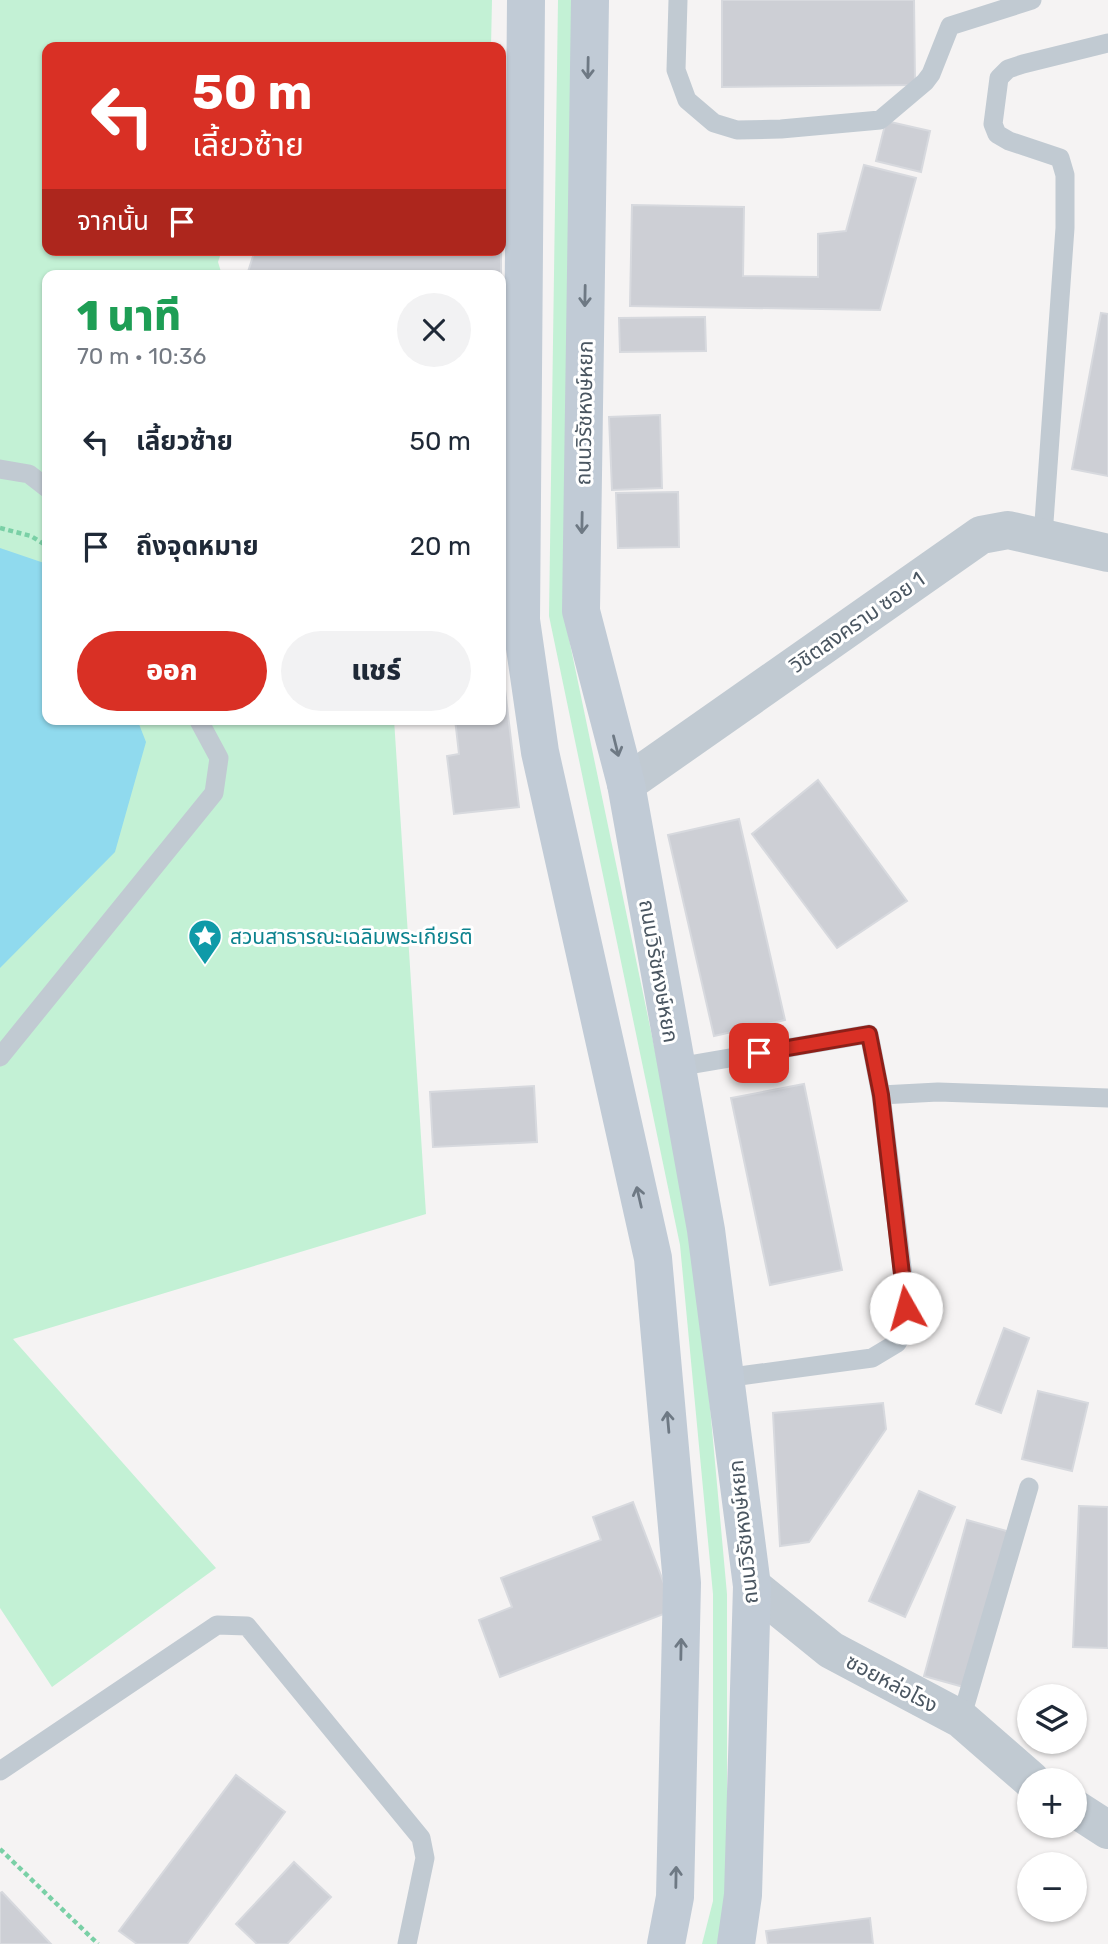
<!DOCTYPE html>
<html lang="th">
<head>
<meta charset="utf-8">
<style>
  body { margin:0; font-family:Rubik,"Noto Sans Thai",sans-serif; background:#f2f2f3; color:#1f2937; height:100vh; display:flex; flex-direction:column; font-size:26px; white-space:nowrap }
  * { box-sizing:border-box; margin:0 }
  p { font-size:23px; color:#747a83 }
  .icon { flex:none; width:38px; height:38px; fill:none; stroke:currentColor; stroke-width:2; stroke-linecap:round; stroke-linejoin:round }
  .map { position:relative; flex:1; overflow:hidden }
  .sheet { position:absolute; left:42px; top:270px; width:464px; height:455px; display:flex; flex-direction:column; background:#fff; border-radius:14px; box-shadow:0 2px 5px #0004 }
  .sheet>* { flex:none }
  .banner { position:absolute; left:42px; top:42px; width:464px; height:214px; border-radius:14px; box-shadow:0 2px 5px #0004; background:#d93025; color:#fff; overflow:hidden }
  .buttons { position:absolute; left:1017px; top:1684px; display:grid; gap:14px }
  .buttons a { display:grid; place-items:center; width:70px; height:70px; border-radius:50%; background:#fff; box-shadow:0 2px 5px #0004; font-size:35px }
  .pin { position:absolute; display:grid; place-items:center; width:60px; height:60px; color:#fff; margin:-30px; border-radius:14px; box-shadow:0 4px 10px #0006 }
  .me { position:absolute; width:77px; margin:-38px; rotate:353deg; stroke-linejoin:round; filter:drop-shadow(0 0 5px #0008) }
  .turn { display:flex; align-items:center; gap:24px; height:147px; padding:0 35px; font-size:32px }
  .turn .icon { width:91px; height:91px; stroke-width:2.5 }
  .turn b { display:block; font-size:49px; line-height:60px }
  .then { display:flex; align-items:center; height:66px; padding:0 35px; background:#0003; gap:14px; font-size:26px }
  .round { display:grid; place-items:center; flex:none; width:74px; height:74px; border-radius:37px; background:#f2f2f3 }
  .head { display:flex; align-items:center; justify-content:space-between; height:119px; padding:0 35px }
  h1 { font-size:42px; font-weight:800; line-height:52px; color:#1e9e55 }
  .primary-button { display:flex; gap:14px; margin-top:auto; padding:14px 35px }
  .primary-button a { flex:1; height:80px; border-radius:42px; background:#d93025; color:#fff; font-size:28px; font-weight:800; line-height:80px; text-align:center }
  .primary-button a+a { background:#f2f2f3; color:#1f2937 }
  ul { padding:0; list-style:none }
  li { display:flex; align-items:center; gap:21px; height:105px; padding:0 35px }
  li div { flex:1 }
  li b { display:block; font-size:26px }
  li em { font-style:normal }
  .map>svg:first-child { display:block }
  .green { fill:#c3f1d5 }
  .water { fill:#90daee }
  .building { fill:#cdcfd5; stroke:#d7d9de; stroke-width:2 }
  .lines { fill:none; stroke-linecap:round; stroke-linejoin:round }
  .path { stroke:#7ad0a6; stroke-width:4.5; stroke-dasharray:5 3.5; stroke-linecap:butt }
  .lane { stroke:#c1cad2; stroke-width:19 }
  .street { stroke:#c1cad2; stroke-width:38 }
  .secondary { stroke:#c1cbd6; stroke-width:38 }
  .oneway { stroke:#6e7984 }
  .route-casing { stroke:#8d1f18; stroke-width:18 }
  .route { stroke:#d93025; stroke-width:12 }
  .labels { text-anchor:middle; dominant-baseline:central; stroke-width:6; stroke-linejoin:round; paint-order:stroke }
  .street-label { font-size:21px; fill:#4a5661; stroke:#fff }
  .culture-label { font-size:21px; fill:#0d838f; stroke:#fff; text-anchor:start }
</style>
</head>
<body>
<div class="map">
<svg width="1108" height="1944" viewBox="0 0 1108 1944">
  <rect width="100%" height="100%" fill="#f5f3f3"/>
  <g class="green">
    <path d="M0,0H492L491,47H47V250H222L218,262L222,275H47V719H394L426,1214L13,1339L216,1568L52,1687L0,1608Z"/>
    <path d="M558,0H575L564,615L695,1242L727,1594V1907L717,1944H702L713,1901V1594L680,1245L549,616Z"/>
  </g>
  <path class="water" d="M0,548L47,564V719H137L146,742L115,852L0,968Z"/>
  <g class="building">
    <path d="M722,0H914L915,85L722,87Z"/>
    <path d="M886,121L930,131L921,172L876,161Z"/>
    <path d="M864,165L916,178L880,310L630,306L632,205L744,207L743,276L818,277V234L846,231Z"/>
    <path d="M501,240V280L500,275H247L255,250H500Z"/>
    <path d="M1101,313L1108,314V476L1072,469Z"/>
    <path d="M705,317L706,351L620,352L619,318Z"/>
    <path d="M660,415L662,488L612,490L609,417Z"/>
    <path d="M678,492L679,547L618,548L616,493Z"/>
    <path d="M500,681H504L519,807L454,814L447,756L459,754L455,719H500Z"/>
    <path d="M818,780L907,901L837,948L752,834Z"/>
    <path d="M739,819L785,1020L714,1036L668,835Z"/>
    <path d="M804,1084L842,1270L770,1285L731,1098Z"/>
    <path d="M534,1086L537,1142L433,1147L430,1092Z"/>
    <path d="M1004,1328L1029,1338L1001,1413L976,1404Z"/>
    <path d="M1038,1391L1088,1403L1072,1471L1022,1459Z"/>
    <path d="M883,1403L886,1429L809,1542L780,1546L773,1413Z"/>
    <path d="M919,1491L955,1507L905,1617L869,1601Z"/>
    <path d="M633,1502L674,1610L500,1677L479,1620L512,1607L501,1578L601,1540L593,1517Z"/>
    <path d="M1079,1506L1108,1507V1648L1073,1647Z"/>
    <path d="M967,1520L1010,1532L967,1688L924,1676Z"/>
    <path d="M236,1775L285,1812L187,1944H137L119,1931Z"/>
    <path d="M294,1862L331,1897L287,1944H257L236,1924Z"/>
    <path d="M2,1892L51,1944H0V1893Z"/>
    <path d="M870,1918L873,1944H768L766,1931Z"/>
  </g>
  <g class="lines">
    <g class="path">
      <path d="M0,528L31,536L47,546"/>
      <path d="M0,1849L98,1944"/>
    </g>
    <g class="lane">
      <path d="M678,0L676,70L687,100L714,123L737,130L781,129L880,120L925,82L931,74L950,26L1032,0"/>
      <path d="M0,469L29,474L47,488"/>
      <path d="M1043,536L1065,228V175L1060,158L1009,141L997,134L993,124L999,78L1008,69L1023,64L1108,43"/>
      <path d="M0,1057L214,793L219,758L198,719"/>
      <path d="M677,1067L869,1034L881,1095L938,1092L1108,1098"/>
      <path d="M725,1378L872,1358L897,1343L906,1328L907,1308L881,1095"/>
      <path d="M961,1719L1029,1487"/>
      <path d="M0,1771L217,1625L247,1626L421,1838L425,1858L407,1944"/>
    </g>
    <g class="street">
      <path d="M626,784L981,535L1008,530L1108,553"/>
      <path d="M752,1586L831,1650L961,1719L1031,1780"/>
      <path d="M1074,1808L1108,1830"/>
    </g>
    <g class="secondary">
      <path d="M526,0L521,620L540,752L653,1258L682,1583L675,1897L666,1944"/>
      <path d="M590,0L581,611L626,784L706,1230L752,1586L743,1895L736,1944"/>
    </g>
  </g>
  <defs><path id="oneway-shaft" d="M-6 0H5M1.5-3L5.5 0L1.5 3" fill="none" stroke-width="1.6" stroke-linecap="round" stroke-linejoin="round" transform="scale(1.75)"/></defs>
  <g class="oneway">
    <use href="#oneway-shaft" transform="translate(588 68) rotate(91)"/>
    <use href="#oneway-shaft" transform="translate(585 296) rotate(91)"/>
    <use href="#oneway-shaft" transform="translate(582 523) rotate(91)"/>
    <use href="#oneway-shaft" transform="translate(616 746) rotate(76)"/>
    <use href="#oneway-shaft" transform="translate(639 1197) rotate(-103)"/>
    <use href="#oneway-shaft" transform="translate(668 1422) rotate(-95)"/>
    <use href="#oneway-shaft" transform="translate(681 1649) rotate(-89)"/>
    <use href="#oneway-shaft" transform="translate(676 1877) rotate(-89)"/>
  </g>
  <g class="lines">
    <g class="route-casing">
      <path id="route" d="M759,1053L869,1034L881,1095L906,1308"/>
    </g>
    <use href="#route" class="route"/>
  </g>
  <defs>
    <g id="sight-pin" transform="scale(1.75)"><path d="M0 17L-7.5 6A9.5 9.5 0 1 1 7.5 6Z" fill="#0f9aa8" stroke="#fff"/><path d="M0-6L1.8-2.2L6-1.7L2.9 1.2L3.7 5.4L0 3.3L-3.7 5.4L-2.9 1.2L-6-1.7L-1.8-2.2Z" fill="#fff"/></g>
  </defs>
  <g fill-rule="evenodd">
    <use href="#sight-pin" x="205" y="936"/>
  </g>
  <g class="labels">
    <g class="street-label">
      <text transform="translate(584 413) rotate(-89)">ถนนวิรัชหงษ์หยก</text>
      <text transform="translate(857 622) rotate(-35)">วิชิตสงคราม ซอย 1</text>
      <text transform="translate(659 971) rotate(80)">ถนนวิรัชหงษ์หยก</text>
      <text transform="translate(743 1532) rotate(-96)">ถนนวิรัชหงษ์หยก</text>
      <text transform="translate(892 1683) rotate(28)">ซอยหล่อโรง</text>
    </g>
    <g class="culture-label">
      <text x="230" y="936">สวนสาธารณะเฉลิมพระเกียรติ</text>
    </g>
  </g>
</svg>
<div class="buttons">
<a><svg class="icon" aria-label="layers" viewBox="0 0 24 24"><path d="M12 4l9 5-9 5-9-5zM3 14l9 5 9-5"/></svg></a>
<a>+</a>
<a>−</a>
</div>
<div class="pin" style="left:759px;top:1053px;background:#d93025"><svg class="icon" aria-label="arrive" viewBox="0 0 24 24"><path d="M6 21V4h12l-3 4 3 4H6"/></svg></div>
<svg class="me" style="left:906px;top:1308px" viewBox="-20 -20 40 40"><circle r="19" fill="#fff"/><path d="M0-13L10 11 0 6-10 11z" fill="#d93025"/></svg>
<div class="banner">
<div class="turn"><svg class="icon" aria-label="left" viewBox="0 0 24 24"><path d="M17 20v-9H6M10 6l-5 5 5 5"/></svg><div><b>50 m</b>เลี้ยวซ้าย</div></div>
<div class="then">จากนั้น<svg class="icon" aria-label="arrive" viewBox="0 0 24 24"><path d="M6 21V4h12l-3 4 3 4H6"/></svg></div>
</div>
<section class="sheet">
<div class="head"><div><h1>1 นาที</h1><p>70 m · 10:36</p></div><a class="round"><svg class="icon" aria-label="close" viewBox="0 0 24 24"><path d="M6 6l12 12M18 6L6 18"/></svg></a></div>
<ul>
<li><svg class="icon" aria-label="left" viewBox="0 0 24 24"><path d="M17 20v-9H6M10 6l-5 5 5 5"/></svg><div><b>เลี้ยวซ้าย</b></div><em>50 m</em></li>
<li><svg class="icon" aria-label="arrive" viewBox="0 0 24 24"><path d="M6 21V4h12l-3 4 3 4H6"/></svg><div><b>ถึงจุดหมาย</b></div><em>20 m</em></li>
</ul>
<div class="primary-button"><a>ออก</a><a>แชร์</a></div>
</section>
</div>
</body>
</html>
